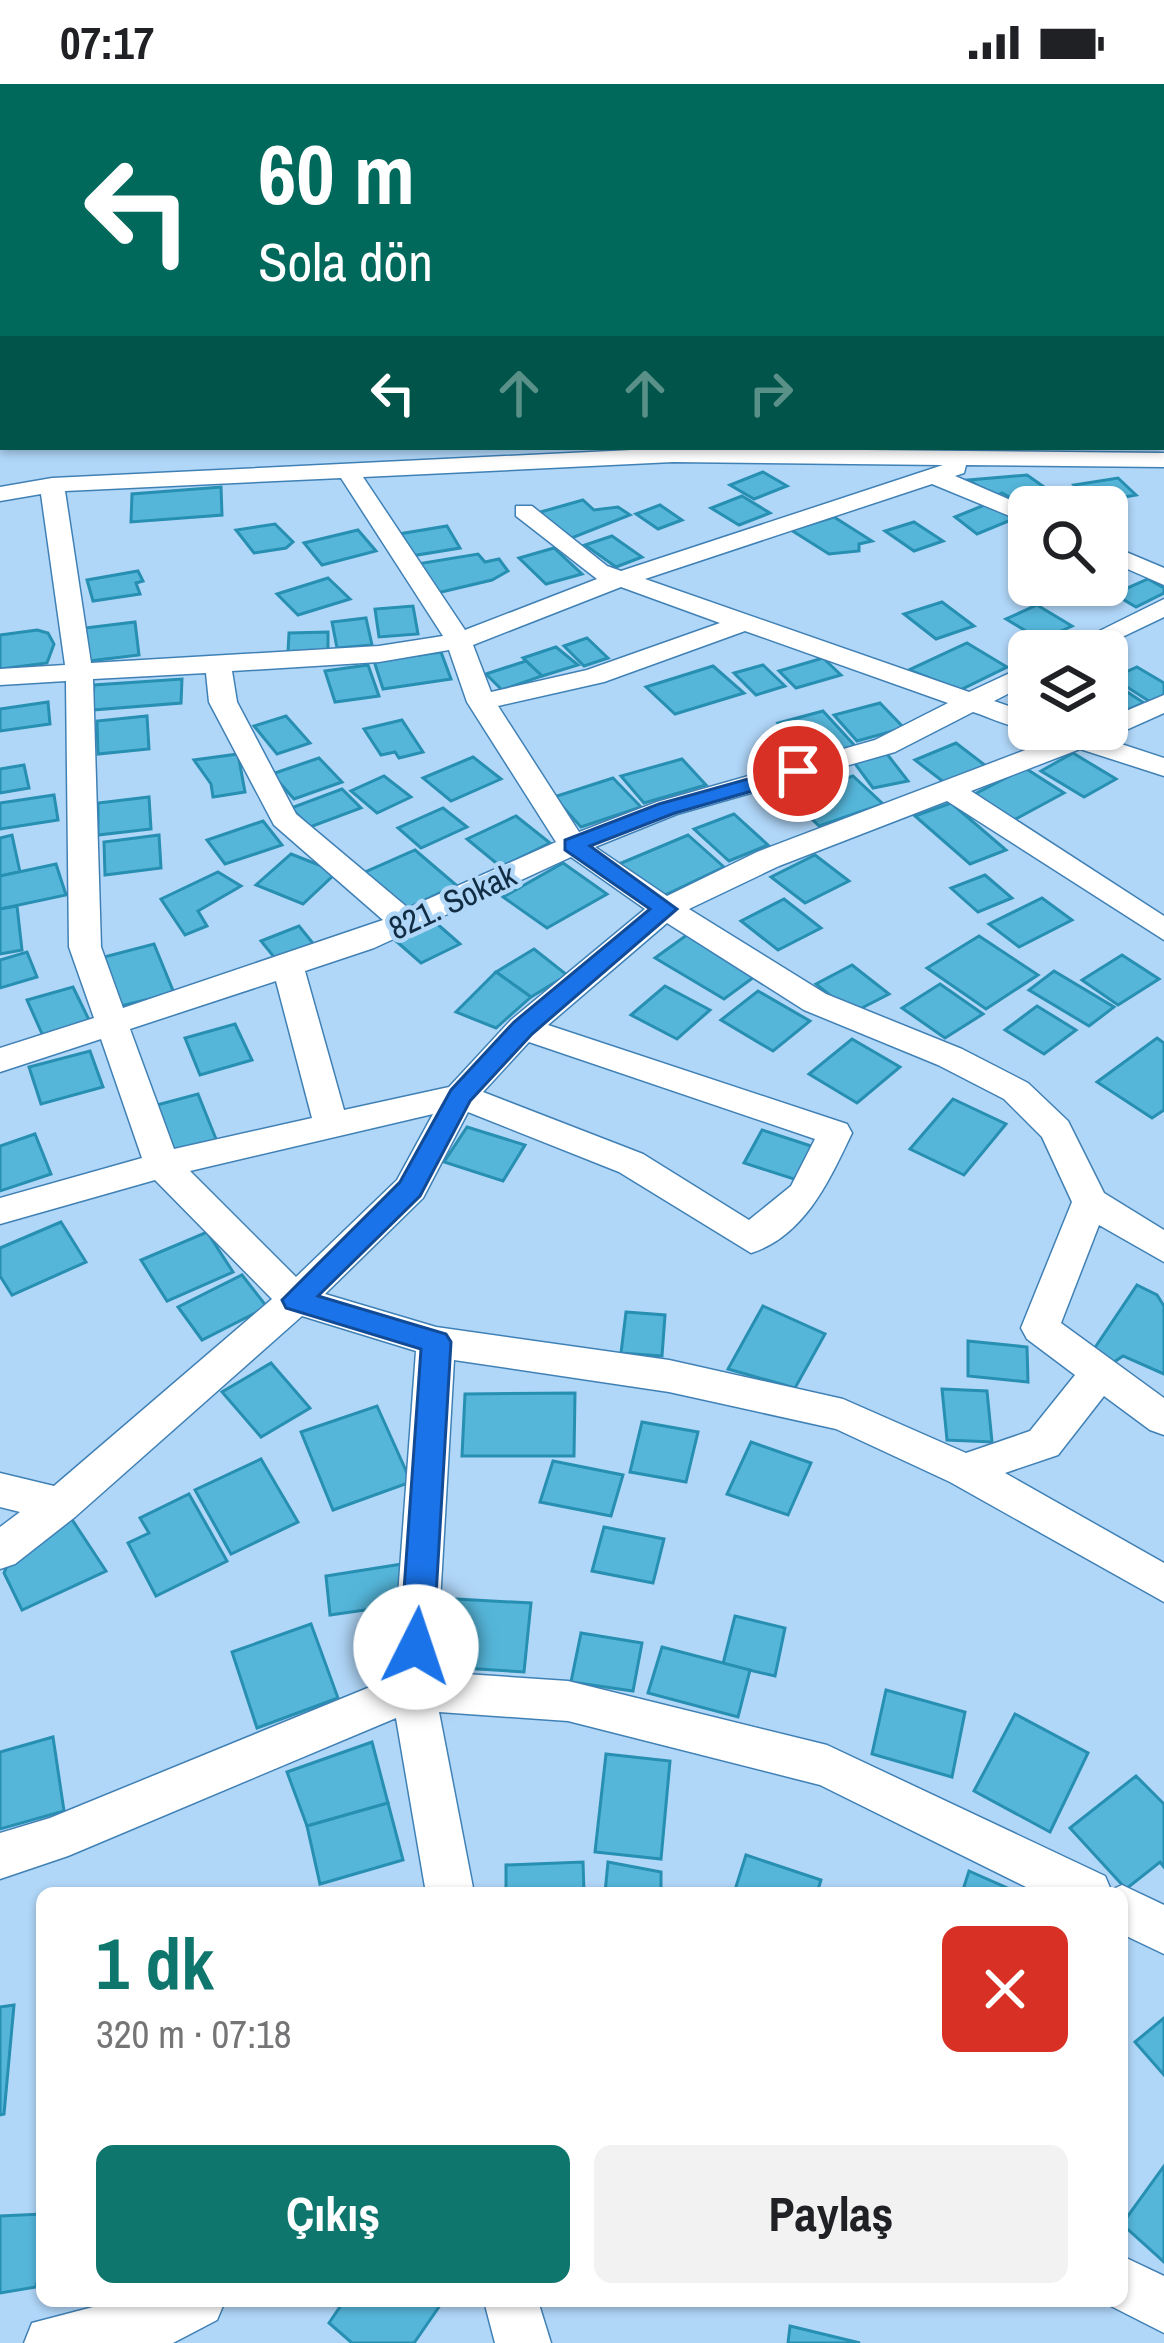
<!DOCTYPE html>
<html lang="tr">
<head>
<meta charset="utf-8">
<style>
  body { margin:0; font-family:"Archivo Narrow",sans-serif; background:#f2f2f2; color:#202124; height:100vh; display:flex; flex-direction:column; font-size:45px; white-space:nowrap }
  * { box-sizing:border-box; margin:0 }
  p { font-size:39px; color:#757577 }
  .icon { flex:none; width:66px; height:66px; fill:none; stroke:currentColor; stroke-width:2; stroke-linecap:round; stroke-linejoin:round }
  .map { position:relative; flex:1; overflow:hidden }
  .drawer { position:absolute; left:36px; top:1803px; width:1092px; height:420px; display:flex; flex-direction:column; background:#fff; border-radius:18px; box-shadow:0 3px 9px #0004 }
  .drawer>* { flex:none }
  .banner { position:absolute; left:0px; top:0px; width:1164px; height:366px; box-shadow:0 3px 9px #0004; background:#00695c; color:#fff; overflow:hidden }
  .controls { position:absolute; left:1008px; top:402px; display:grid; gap:24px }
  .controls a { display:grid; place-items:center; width:120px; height:120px; border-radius:18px; background:#fff; box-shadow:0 3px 9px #0004; font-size:60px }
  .pin { position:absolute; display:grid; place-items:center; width:102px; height:102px; color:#fff; margin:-51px; border:6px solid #fff; border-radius:50%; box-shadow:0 3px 12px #0007 }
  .me { position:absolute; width:132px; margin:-66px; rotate:4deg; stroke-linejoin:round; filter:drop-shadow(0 0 9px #0008) }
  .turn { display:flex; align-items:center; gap:42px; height:252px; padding:0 60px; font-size:54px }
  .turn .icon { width:156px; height:156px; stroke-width:2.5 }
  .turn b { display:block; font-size:84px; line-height:102px }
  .lanes { display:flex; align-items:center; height:114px; padding:0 60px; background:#0003; justify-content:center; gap:60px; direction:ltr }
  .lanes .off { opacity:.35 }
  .round { display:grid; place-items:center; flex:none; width:126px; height:126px; border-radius:18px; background:#f2f2f2 }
  .head { display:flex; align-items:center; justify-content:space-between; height:204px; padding:0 60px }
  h1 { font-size:72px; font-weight:700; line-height:90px; color:#0f766e }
  .action { display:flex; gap:24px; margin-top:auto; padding:24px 60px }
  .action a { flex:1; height:138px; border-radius:18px; background:#0f766e; color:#fff; font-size:48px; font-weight:700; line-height:138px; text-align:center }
  .action a+a { background:#f2f2f2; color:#202124 }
  .status { display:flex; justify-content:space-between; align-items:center; height:84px; padding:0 60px; background:#fff; direction:ltr }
  .status svg { height:33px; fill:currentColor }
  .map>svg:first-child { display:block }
  .building { fill:#55b6da; stroke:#268fb2; stroke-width:3 }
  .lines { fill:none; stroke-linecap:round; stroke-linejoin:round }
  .minor-casing { stroke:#4081b5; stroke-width:3 }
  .minor { fill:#fff; fill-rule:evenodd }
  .route { fill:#1a73e8; stroke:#114b97; stroke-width:3 }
  .labels { text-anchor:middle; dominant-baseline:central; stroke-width:9; stroke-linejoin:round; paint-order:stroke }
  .street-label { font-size:33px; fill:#112d43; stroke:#b0d6f8 }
</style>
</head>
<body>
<div class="status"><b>07:17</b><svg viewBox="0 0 49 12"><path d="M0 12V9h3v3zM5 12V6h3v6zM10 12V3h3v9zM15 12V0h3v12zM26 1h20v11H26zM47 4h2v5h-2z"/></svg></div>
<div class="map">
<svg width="1164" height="2259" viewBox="0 0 1164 2259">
  <rect width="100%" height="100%" fill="#b0d6f8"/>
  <g class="building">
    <path d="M763,388L787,402L754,415L730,401Z"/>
    <path d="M1027,391L1071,422L1029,424L1002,409L994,413L969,396Z"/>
    <path d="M1118,394L1136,411L1091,419L1074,401Z"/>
    <path d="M221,403L222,431L131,438L132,410Z"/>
    <path d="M742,412L770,429L739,441L711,424Z"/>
    <path d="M583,416L594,426L618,423L630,431L569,455L537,429Z"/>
    <path d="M987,420L1016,434L977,450L955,433Z"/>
    <path d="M660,421L682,436L658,445L636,430Z"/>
    <path d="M834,433L872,457L859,460V467L829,470L791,446Z"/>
    <path d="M914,438L943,457L914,467L885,447Z"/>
    <path d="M275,440L293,458L286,464L254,469L236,446Z"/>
    <path d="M447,442L460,464L411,472L399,450Z"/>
    <path d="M358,446L376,467L322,481L304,459Z"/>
    <path d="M612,452L642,473L616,483L585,461Z"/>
    <path d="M554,464L582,490L546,500L519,474Z"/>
    <path d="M478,470L485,478L499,475L508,487L492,496L437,509L417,480Z"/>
    <path d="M138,487L143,497L136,499L140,510L93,517L87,496Z"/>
    <path d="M328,494L350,515L298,531L277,510Z"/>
    <path d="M1148,495L1164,504V509L1136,523L1114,510Z"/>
    <path d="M942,518L974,542L936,555L904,530Z"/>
    <path d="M1037,521L1072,542L1041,556L1006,535Z"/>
    <path d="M413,522L418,550L379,553L375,525Z"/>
    <path d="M366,534L372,561L337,564L332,538Z"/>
    <path d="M135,538L139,571L89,577L85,544Z"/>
    <path d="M37,546L48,549L54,560L47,579L0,585V551Z"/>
    <path d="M328,548V566L288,568L289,549Z"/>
    <path d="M587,554L608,574L584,582L564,562Z"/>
    <path d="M967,559L1007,583L960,606L909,586Z"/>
    <path d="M556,563L578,581L542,592L523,574Z"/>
    <path d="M441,568L451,595L383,605L374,577Z"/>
    <path d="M823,574L841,591L796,604L779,587Z"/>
    <path d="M526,577L542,592L502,606L486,590Z"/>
    <path d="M368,581L379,612L335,618L325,587Z"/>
    <path d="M763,581L785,602L756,611L734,589Z"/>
    <path d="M713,582L744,609L675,630L646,603Z"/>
    <path d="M1137,583L1164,599V613L1152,619L1113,594Z"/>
    <path d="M182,595L181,619L92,626L94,601Z"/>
    <path d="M1107,596H1109L1144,619L1108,634Z"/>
    <path d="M48,618L50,640L0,647V625Z"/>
    <path d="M880,619L904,644L857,657L834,631Z"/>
    <path d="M823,627L855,662L809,674L778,639Z"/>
    <path d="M147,632L149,665L98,670L97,637Z"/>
    <path d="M286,632L310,659L277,670L254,642Z"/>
    <path d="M402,636L423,668L399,674L395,668L381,671L364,645Z"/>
    <path d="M956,659L986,682L945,699L915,676Z"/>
    <path d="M1073,669L1116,695L1084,713L1041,687Z"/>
    <path d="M238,670L245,708L213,713L211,700L194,676Z"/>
    <path d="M887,670L908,697L873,704L853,677Z"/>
    <path d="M473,673L501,695L451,717L423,694Z"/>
    <path d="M319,674L342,698L294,715L272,690Z"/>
    <path d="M682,675L706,701L644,719L621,692Z"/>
    <path d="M24,681L29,704L0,709V685Z"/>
    <path d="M1025,684L1064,709L1012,737L973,711Z"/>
    <path d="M384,692L411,713L377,729L351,707Z"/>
    <path d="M853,692L883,720L819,742L790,713Z"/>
    <path d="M613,694L641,723L581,743L554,713Z"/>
    <path d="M342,705L361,724L310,743L291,724Z"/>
    <path d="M54,711L58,736L0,745V719Z"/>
    <path d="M149,713L151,745L98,751V719Z"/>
    <path d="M951,719L1006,766L970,780L915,732Z"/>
    <path d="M443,724L467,743L421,764L398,744Z"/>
    <path d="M734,730L768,761L729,777L694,745Z"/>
    <path d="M516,732L550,759L501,783L467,755Z"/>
    <path d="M263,737L282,761L225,780L207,756Z"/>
    <path d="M12,751L20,788L0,792V754Z"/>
    <path d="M159,751L161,784L105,791L104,758Z"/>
    <path d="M688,751L724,783L661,813L619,780Z"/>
    <path d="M415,766L456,801L404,826L363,789Z"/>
    <path d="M291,770L337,788L303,820L256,801Z"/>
    <path d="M815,771L849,797L805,819L771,793Z"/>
    <path d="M563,779L607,810L547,844L503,813Z"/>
    <path d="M56,780L66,811L0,825V792Z"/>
    <path d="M218,788L241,802L198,827L207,842L185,851L161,815Z"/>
    <path d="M985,791L1012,814L978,828L951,804Z"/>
    <path d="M1042,814L1072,836L1019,863L989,840Z"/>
    <path d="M784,815L821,844L778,866L741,837Z"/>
    <path d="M17,822L22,866L0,870V825Z"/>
    <path d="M435,838L460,860L421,879L396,857Z"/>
    <path d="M299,842L316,863L278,878L261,857Z"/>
    <path d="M691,848L758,890L724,915L655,874Z"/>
    <path d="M979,852L1038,891L986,925L927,884Z"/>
    <path d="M154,860L174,909L121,922L104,873Z"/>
    <path d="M534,865L567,891L531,913L496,888Z"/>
    <path d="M27,868L37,893L0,904V876Z"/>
    <path d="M1122,871L1159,895L1118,921L1082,896Z"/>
    <path d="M852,881L889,910L852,929L816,900Z"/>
    <path d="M1054,887L1114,923L1089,942L1029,906Z"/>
    <path d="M496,888L531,913L496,944L456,928Z"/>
    <path d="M940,900L983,930L945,954L902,924Z"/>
    <path d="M665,902L710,926L677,955L631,931Z"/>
    <path d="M73,903L90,938L43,952L27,916Z"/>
    <path d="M758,907L810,937L773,967L721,936Z"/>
    <path d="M1037,922L1076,946L1044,970L1005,946Z"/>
    <path d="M235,940L252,976L200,991L185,954Z"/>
    <path d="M1157,954L1164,959V1026L1152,1034L1097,998Z"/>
    <path d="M852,955L900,983L857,1019L809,990Z"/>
    <path d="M90,967L103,1003L41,1020L29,983Z"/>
    <path d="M198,1010L218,1060L171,1073L153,1022Z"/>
    <path d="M953,1015L1006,1040L964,1091L910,1065Z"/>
    <path d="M467,1043L525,1061L503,1097L444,1078Z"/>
    <path d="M762,1046L814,1063L797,1096L744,1079Z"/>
    <path d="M35,1050L51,1090L0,1107V1062Z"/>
    <path d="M61,1138L86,1178L12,1211L0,1192V1164Z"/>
    <path d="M207,1148L233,1188L167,1217L141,1176Z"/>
    <path d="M242,1191L267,1223L202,1256L178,1223Z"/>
    <path d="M1137,1201L1157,1211L1164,1222V1290L1123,1272L1114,1278L1092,1268Z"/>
    <path d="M763,1222L825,1250L795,1304L728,1285Z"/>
    <path d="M626,1228L665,1231L662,1272L621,1269Z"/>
    <path d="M968,1257L1027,1263L1028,1298L968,1292Z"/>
    <path d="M271,1279L310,1324L261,1353L222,1308Z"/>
    <path d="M942,1305L987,1307L992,1358L947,1356Z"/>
    <path d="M575,1309L574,1372H462L465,1310Z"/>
    <path d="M377,1322L411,1398L333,1426L301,1348Z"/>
    <path d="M642,1338L698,1348L686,1398L630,1388Z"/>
    <path d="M751,1358L811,1379L788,1431L727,1410Z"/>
    <path d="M261,1375L298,1438L231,1470L195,1406Z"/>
    <path d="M553,1377L623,1391L611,1432L540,1418Z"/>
    <path d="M189,1410L227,1477L156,1512L128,1459L149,1449L140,1434Z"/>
    <path d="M71,1434L106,1487L22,1526L4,1489L12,1470Z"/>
    <path d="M604,1443L664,1455L653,1499L592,1487Z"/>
    <path d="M402,1480L407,1520L330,1531L326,1492Z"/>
    <path d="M456,1515L531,1519L524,1588L448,1583Z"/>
    <path d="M735,1532L785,1544L775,1592L723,1580Z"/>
    <path d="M311,1540L338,1614L257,1644L232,1568Z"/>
    <path d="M581,1549L642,1559L633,1607L571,1598Z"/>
    <path d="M662,1563L750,1586L738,1633L648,1609Z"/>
    <path d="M886,1606L965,1628L952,1693L872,1670Z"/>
    <path d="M1015,1630L1088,1669L1050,1748L974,1707Z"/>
    <path d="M53,1653L64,1727L0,1745V1668Z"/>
    <path d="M372,1658L388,1719L307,1742L287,1688Z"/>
    <path d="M606,1670L670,1677L661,1775L595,1768Z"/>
    <path d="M1136,1692L1164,1720V1783L1160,1778L1126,1805L1070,1744Z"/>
    <path d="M388,1719L403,1776L320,1800L307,1742Z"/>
    <path d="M746,1771L821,1796L817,1809H734Z"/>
    <path d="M583,1778L584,1809H506V1781Z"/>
    <path d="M608,1778L661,1788V1809H605Z"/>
    <path d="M969,1787L1019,1809H962Z"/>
    <path d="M14,1921L4,2030L0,2031V1923Z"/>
    <path d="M1164,1934V1991L1135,1958Z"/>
    <path d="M1164,2082V2178L1122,2140Z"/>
    <path d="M42,2130V2177L36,2203L0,2209V2132Z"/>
    <path d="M344,2217H443L414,2259H352L329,2239Z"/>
    <path d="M790,2242L860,2259H788Z"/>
  </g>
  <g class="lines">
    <g class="minor-casing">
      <g id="minor">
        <path d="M265,0H281L282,3H266Z"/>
        <path d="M917,0H934L936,3H919Z"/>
        <path d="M1142,0H1164V4L1140,3Z"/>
        <rect x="0" y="66" width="3" height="10"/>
        <rect x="0" y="118" width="3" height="12"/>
        <rect x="1161" y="118" width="3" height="12"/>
        <rect x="0" y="174" width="3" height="12"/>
        <path d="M1161,219L1164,220V234L1161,233Z"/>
        <rect x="0" y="248" width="3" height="12"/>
        <path d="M673,364L1164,369V383L966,381L964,389L955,392L1029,424V440L932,400L645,495L969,608L1029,580V599L994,617L1029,629V645H1034C1014,646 992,634 973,628L895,668L677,730L595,763L667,812L757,768L1057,654L1060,647L1107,645V635L1164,611V629L1106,655L1164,674V692L1080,665L971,707L1164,832V856L947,717L779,782L689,825L826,910L962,965L1028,999L1068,1037L1104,1109L1164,1146V1178L1099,1141L1061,1239L1164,1314V1351L1150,1346L1104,1312L1058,1371L1005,1389L1164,1479V1518L950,1398L836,1345L669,1308L454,1276L436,1588L568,1597L827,1661L1105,1792L1111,1806L1122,1801L1164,1821V1870L1122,1850V1809H1038L820,1701L568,1637L439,1628L474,1809H426L396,1634L68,1772L0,1795V1749L50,1734L392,1594L416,1267L302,1232L75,1433L15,1480L0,1485V1443L20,1428L0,1423V1389L54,1402L272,1215L155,1096L0,1140V1114L142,1074L101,955L0,988V964L94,934L69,863L66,597L0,601V585L65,581L41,410L0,417V403L52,394ZM673,378L943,381L621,487L607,482L532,422H516V432L597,495L465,546L363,393ZM341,394L443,552L379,562L91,579L65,407ZM621,503L720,539L587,586L491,608L473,561ZM745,547L948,619L875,656L657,718L579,748L498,622L604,598ZM449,566L467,618L556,758L408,824L296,730L237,618L232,587L379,578ZM206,589L209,618L274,741L383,836L123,924L101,863L93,595ZM571,773L645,825L511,936L449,1003L344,1026L305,887L374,864ZM667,839L804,926L938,981L1004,1015L1042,1053L1072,1118L1021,1244L1027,1255L1075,1291L1030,1347L966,1369L843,1315L669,1276L436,1243L325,1210L423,1114L468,1028L619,1088L751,1169C805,1152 830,1095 852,1049L847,1040L548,941ZM276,897L312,1034L174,1065L130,945ZM529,958L815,1055L791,1102L749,1136L643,1070L483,1008ZM433,1030L397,1096L296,1193L190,1087Z"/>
        <path d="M1107,460L1164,484V501L1107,476Z"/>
        <path d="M1164,515V533L1093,567H1059Z"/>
        <path d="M1122,2172L1164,2192V2249L1103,2218L1122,2217Z"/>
        <path d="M116,2217H225L217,2236L173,2259H24L32,2239Z"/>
        <path d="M484,2217H538L551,2259H495Z"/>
      </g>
    </g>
    <use href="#minor" class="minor"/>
  </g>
  <path class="route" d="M798,681L805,682V692L675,729L590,762L677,825L532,950L470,1017L420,1112L318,1212L446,1250L451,1258L433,1563L428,1573L416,1577L404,1573L400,1563L421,1265L286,1224L282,1216L400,1098L451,1006L514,938L650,825L565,766V756L659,720Z"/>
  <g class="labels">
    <g class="street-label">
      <text transform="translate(452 817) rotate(-25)">821. Sokak</text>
    </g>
  </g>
</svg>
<div class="controls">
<a><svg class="icon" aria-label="search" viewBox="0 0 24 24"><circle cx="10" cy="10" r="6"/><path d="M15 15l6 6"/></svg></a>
<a><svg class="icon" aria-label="layers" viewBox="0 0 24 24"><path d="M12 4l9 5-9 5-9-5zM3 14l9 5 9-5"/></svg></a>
</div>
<div class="pin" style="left:798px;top:687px;background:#d93025"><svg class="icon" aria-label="arrive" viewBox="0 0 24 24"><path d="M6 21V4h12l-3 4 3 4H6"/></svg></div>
<svg class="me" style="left:416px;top:1563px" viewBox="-20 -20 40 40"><circle r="19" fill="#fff"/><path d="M0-13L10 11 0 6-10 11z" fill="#1a73e8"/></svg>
<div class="banner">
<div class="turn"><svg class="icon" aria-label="left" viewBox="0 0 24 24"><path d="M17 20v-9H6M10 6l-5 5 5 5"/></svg><div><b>60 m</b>Sola dön</div></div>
<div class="lanes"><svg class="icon" aria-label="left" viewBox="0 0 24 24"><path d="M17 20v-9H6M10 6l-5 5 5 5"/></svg><svg class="icon off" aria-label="ahead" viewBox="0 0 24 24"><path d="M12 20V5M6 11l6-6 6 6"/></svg><svg class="icon off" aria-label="ahead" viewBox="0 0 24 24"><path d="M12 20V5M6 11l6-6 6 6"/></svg><svg class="icon off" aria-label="right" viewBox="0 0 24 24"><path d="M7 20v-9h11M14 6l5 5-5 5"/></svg></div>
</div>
<section class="drawer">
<div class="head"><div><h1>1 dk</h1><p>320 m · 07:18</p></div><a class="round" style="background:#d93025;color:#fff"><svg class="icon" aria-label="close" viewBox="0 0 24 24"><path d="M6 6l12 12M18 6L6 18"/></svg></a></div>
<div class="action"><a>Çıkış</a><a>Paylaş</a></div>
</section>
</div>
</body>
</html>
